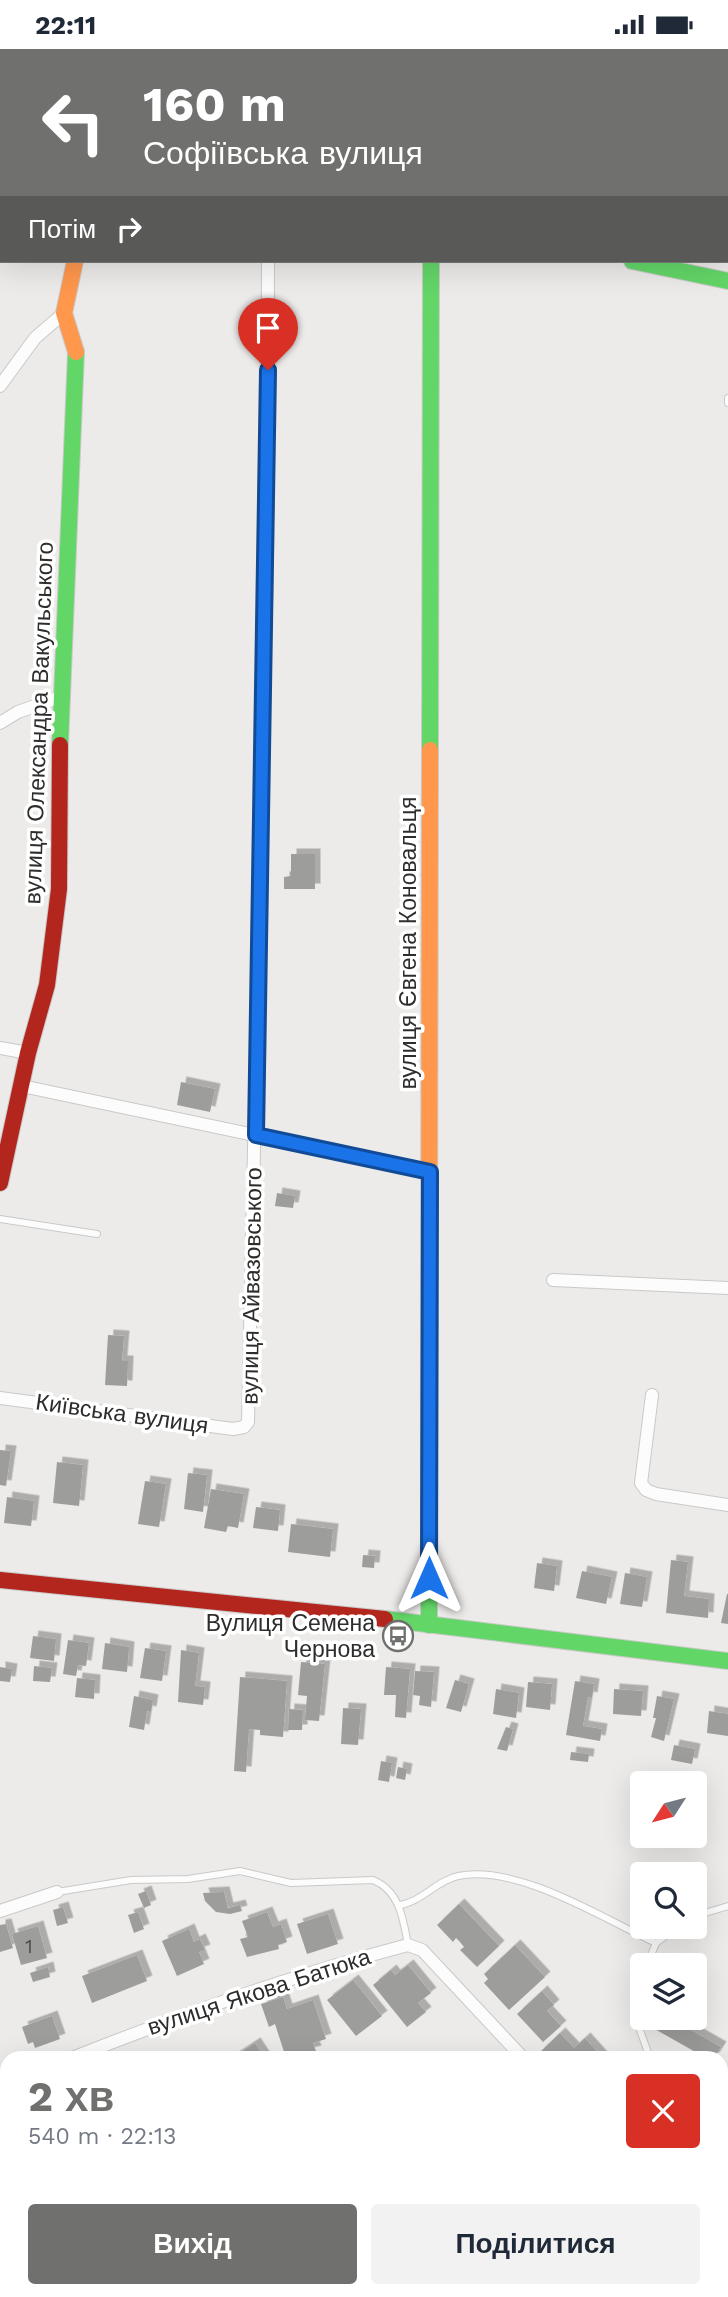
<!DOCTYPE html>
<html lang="uk">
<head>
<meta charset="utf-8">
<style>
  body { margin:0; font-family:"Work Sans",sans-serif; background:#f2f2f3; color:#1f2937; height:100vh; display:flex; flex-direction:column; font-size:26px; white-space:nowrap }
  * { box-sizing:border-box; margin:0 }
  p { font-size:23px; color:#747a83 }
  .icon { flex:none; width:38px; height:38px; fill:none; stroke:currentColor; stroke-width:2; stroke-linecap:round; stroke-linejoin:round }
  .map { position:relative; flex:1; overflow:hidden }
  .sheet { position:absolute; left:0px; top:2002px; width:728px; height:247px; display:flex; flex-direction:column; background:#fff; border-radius:21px 21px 0 0; box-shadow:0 7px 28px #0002 }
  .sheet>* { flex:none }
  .top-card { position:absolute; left:0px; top:0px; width:728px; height:214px; box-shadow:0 7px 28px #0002; background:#70706e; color:#fff; overflow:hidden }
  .needle { width:46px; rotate:234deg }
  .controls { position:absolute; left:630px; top:1722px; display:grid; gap:14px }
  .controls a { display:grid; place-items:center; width:77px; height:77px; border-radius:7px; background:#fff; box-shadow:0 7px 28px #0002; font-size:35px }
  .pin { position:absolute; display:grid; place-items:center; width:60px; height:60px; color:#fff; margin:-72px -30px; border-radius:50% 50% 50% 0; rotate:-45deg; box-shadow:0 0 7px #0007 }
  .pin .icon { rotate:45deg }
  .me { position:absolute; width:77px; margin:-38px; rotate:0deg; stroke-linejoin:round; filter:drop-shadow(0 0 5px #0008) }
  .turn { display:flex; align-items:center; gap:24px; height:147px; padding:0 28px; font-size:32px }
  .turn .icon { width:91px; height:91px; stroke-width:2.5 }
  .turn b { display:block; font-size:49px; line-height:60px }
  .then { display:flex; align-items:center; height:66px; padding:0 28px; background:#0003; gap:14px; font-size:26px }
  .round { display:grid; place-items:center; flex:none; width:74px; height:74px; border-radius:7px; background:#f2f2f3 }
  .overview { display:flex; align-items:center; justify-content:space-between; height:119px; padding:0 28px }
  h1 { font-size:42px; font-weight:700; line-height:52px; color:#70706e }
  .primary-button { display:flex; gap:14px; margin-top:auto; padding:14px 28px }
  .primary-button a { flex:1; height:80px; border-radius:7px; background:#70706e; color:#fff; font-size:28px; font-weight:700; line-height:80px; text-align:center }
  .primary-button a+a { background:#f2f2f3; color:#1f2937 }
  .status { display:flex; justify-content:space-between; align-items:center; height:49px; padding:0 35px; background:#fff; direction:ltr }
  .status svg { height:19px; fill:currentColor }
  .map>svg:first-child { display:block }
  .building { fill:#9d9d9b; filter:url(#shadow) }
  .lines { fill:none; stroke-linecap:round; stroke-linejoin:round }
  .lane-casing { stroke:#cac9c8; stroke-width:8 }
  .street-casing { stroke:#cac9c8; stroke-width:14 }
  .fast-casing { stroke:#cac9c8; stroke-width:18 }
  .slow-casing { stroke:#cac9c8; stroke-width:18 }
  .jam-casing { stroke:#cac9c8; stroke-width:18 }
  .path { stroke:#cbcbcb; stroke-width:2.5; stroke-dasharray:5 3.5; stroke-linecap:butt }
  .lane { stroke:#fcfcfc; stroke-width:6 }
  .street { stroke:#fcfcfc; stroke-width:12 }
  .fast { stroke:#63d668; stroke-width:16 }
  .slow { stroke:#ff974d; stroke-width:16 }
  .jam { stroke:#b3261e; stroke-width:16 }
  .route-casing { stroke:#114b97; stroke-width:18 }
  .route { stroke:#1a73e8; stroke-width:12 }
  .labels { text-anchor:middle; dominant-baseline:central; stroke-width:7; stroke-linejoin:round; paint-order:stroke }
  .number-label { font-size:19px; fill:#4a4948 }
  .street-label { font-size:23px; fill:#2e2d2c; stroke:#fff }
  .poi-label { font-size:23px; fill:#2e2d2c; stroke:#fff; text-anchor:end }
</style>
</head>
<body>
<div class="status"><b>22:11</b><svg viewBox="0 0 49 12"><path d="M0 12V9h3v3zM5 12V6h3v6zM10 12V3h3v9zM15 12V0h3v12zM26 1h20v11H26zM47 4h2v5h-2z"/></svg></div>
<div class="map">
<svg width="728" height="2248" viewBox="0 0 728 2248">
  <defs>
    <filter id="shadow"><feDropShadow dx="5.5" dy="-5.5" stdDeviation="0" flood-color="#0004"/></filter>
  </defs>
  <rect width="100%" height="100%" fill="#ecebe9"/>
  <g class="building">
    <path d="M291,805H315V840H284V828L291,827Z"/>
    <path d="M181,1033L215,1040L210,1063L177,1056Z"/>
    <path d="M277,1144L295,1147L293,1159L275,1157Z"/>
    <path d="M108,1286L124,1287L122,1312H128L127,1337L105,1336Z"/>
    <path d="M0,1401L11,1402L6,1437L0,1436Z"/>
    <path d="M57,1413L83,1416L79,1457L53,1454Z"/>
    <path d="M188,1424L207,1426L203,1463L184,1460Z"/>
    <path d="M145,1432L166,1435L159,1478L138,1475Z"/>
    <path d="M211,1440L244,1445L238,1479L228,1477L226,1483L204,1479Z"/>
    <path d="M7,1448L34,1452L31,1477L4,1474Z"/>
    <path d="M256,1458L280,1461L278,1482L253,1479Z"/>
    <path d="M291,1475L333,1480L330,1508L288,1503Z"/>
    <path d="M363,1506L375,1507L374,1519L362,1518Z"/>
    <path d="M671,1511L688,1513L684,1547L709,1550L708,1569L666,1564Z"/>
    <path d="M537,1514L557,1517L554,1542L534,1539Z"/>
    <path d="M582,1522L612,1528L606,1555L576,1549Z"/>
    <path d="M625,1524L647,1528L642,1558L620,1555Z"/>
    <path d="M727,1545H728V1575L721,1574Z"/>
    <path d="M33,1587L56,1590L54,1612L30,1609Z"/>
    <path d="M68,1591L89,1594L86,1617L78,1616L76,1627L63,1625Z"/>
    <path d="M105,1594L129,1598L127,1623L102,1620Z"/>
    <path d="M145,1599L166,1602L162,1632L140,1629Z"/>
    <path d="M181,1601L199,1604L195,1637L205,1638L203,1656L178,1653Z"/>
    <path d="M301,1613L325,1615L319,1672L305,1671L307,1647L298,1646Z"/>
    <path d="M34,1617L52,1619L50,1633L33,1632Z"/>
    <path d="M0,1618L12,1620L10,1633L0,1632Z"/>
    <path d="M386,1618L410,1620L406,1669L395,1668L396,1646H384Z"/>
    <path d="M415,1622L434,1623L431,1658L419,1656L420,1647L413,1646Z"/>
    <path d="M240,1628L287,1632L283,1688L260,1686V1681L249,1680L246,1723L234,1722Z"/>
    <path d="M77,1629L95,1631L94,1650L75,1648Z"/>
    <path d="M455,1631L469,1635L461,1663L446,1659Z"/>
    <path d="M575,1632L594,1635L592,1649L588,1648L583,1677L602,1680L600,1692L566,1686Z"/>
    <path d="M528,1633L552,1635L550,1661L526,1658Z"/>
    <path d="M496,1640L519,1644L516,1669L493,1665Z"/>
    <path d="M614,1640L643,1642L641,1667L613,1665Z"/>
    <path d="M134,1647L153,1651L151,1663L147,1662L144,1681L129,1678Z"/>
    <path d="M657,1647L674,1650L664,1692L651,1688L656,1669H653Z"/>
    <path d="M343,1659L361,1660L358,1696L341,1695Z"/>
    <path d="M289,1660L303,1661L302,1681H288Z"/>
    <path d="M709,1662L728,1665V1687L707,1684Z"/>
    <path d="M506,1678L513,1680L507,1702L497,1700Z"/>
    <path d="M674,1696L695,1700L692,1715L671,1711Z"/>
    <path d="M571,1703L589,1705L588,1713L570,1711Z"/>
    <path d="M381,1712L392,1714L389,1733L378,1731Z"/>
    <path d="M398,1718L407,1720L405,1731L396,1729Z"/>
    <path d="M146,1842L151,1856L144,1859L138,1845Z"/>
    <path d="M224,1843L228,1859L240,1856L242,1862L230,1865L216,1863L205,1852L203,1844Z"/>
    <path d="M459,1855L499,1897L477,1918L460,1901L464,1898L460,1893L456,1889L453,1893L437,1876Z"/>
    <path d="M63,1858L68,1874L57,1877L53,1861Z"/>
    <path d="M138,1863L144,1880L134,1884L128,1866Z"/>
    <path d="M267,1863L273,1878L281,1875L287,1893L278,1896L279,1900L247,1908L240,1890L248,1888L242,1872Z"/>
    <path d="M328,1865L338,1895L307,1905L297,1875Z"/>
    <path d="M6,1875L13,1899L0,1903V1876Z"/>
    <path d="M38,1877L47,1909L21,1916L12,1885Z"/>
    <path d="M189,1880L194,1893L200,1890L205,1901L199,1903L204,1915L177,1927L162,1892Z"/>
    <path d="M515,1896L545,1928L509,1961L484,1934L488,1930L484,1925Z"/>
    <path d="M137,1906L147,1932L92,1954L82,1927Z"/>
    <path d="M408,1916L431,1944L418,1954L426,1963L407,1978L373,1936L391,1921L395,1926Z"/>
    <path d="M48,1918L50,1928L33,1933L30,1924Z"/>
    <path d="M353,1931L382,1967L356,1987L327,1951Z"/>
    <path d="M542,1942L554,1956L547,1962L561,1977L543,1993L517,1965Z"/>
    <path d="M283,1948L287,1960L313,1951L326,1990L313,1994L316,2002L286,2009L275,1975L269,1978L261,1955Z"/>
    <path d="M52,1967L60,1990L35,1999L33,1993L28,1995L22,1978Z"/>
    <path d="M659,1969H670L721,1998L714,2009H706L653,1979Z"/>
    <path d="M560,1984L574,1999L585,1989L602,2008L544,2009L539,2004Z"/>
    <path d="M255,1994L265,2009H232Z"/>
    <path d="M726,2125L728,2127V2146L721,2139V2130Z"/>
    <path d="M721,2175L728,2176V2205L721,2204Z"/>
    <path d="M7,2234V2242H18L20,2248H0V2236Z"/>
    <path d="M435,2242H495L488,2248H428Z"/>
  </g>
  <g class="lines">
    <g class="lane-casing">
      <g id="lane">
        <path d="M728,349V354"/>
        <path d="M0,1170L97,1185"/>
        <path d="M57,1843L131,1831L188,1830L240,1822L291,1834L373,1831C400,1842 403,1870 408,1896"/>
        <path d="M400,1856C421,1853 436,1832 458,1827C518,1815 602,1869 656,1894"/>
        <path d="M695,1867L728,1857"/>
        <path d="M647,1916L656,1894L677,1878"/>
        <path d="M642,1931L636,1970L650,2009"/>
        <path d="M531,2242L536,2247L543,2242"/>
      </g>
    </g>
    <g class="street-casing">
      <g id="street">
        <path d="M428,0V2"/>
        <path d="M0,88H2"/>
        <path d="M0,337L35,289L64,264"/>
        <path d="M0,674L18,663L60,648"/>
        <path d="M0,999L28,1004"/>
        <path d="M22,1037L430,1123"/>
        <path d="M553,1231L728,1239"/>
        <path d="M652,1346L641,1434L646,1441L656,1445L728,1456"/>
        <path d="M0,1349L233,1380L244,1378L248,1373L267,512L268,212"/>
        <path d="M0,1862L57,1843"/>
        <path d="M72,2009C183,1965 293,1926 408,1896L422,1901L523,2009"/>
        <path d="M0,2037L7,2034"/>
        <path d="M0,2204L7,2202"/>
        <path d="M223,2242L229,2248"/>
        <path d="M634,2242L668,2248"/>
        <path d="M595,2248L598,2242"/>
      </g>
    </g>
    <g class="fast-casing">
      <g id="fast">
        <path d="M632,212L728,232"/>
        <path d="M60,696L76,303"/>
        <path d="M430,701L431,212"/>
        <path d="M385,1570L728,1612"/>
        <path d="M429,1576V1239"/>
      </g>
    </g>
    <g class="slow-casing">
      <g id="slow">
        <path d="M75,212L64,264L76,303"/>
        <path d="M429,1239L430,701"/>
      </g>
    </g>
    <g class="jam-casing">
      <g id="jam">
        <path d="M0,1134L28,1004L47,936L59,840L60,696"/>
        <path d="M0,1531L385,1570"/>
      </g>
    </g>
    <g class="path">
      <path d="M720,0V2"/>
      <path d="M726,9L728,11"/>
      <path d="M688,2242L691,2248"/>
    </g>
    <use href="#lane" class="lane"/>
    <use href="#street" class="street"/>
    <use href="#fast" class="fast"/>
    <use href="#slow" class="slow"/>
    <use href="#jam" class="jam"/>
  </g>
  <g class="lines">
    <g class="route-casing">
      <path id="route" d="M268,321L256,1086L430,1123L429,1529"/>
    </g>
    <use href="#route" class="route"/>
  </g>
  <defs>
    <g id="bus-ring" transform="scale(1.575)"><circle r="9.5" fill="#fff" stroke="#70706e" stroke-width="1.5"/><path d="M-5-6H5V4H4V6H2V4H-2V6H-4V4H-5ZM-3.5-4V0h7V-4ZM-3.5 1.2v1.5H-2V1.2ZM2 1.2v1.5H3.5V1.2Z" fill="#70706e"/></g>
  </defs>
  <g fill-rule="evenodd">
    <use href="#bus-ring" x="398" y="1587"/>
  </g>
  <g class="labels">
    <g class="number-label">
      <text x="29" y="1897">1</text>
    </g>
    <g class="street-label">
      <text transform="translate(39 674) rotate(-88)">вулиця Олександра Вакульського</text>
      <text transform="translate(408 894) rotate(-90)">вулиця Євгена Коновальця</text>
      <text transform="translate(252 1237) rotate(-89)">вулиця Айвазовського</text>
      <text transform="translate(122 1365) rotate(8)">Київська вулиця</text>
      <text transform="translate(259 1943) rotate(-18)">вулиця Якова Батюка</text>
    </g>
    <g class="poi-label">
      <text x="375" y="1574">Вулиця Семена<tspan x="375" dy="26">Чернова</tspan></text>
    </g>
  </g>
</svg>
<div class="controls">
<a><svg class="needle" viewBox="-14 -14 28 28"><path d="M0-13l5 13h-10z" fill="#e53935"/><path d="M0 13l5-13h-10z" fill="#747a83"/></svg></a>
<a><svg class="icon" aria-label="search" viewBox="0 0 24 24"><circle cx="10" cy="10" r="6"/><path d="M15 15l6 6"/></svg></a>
<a><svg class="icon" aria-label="layers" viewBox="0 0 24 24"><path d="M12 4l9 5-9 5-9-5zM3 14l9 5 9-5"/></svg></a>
</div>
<div class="pin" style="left:268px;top:321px;background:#d93025"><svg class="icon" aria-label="arrive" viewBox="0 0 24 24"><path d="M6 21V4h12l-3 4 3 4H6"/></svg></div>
<svg class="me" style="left:429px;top:1529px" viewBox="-20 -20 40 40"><path d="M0-17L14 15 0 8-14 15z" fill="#1a73e8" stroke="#fff" stroke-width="4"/></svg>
<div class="top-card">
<div class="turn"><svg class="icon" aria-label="left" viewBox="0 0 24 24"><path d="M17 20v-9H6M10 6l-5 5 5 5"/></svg><div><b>160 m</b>Софіївська вулиця</div></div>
<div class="then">Потім<svg class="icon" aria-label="right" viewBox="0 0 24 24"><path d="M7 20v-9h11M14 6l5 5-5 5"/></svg></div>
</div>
<section class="sheet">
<div class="overview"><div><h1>2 хв</h1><p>540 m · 22:13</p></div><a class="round" style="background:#d93025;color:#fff"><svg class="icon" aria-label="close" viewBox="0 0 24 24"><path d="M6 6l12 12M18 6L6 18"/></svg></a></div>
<div class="primary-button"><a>Вихід</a><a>Поділитися</a></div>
</section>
</div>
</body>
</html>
